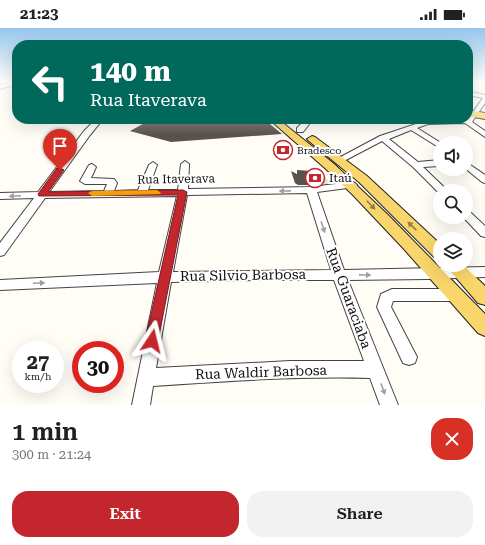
<!DOCTYPE html>
<html lang="en">
<head>
<meta charset="utf-8">
<style>
  body { margin:0; font-family:"Roboto Serif",serif; background:#f2f2f2; color:#202124; height:100vh; display:flex; flex-direction:column; font-size:15px; white-space:nowrap }
  * { box-sizing:border-box; margin:0 }
  p { font-size:13px; color:#757577 }
  .icon { flex:none; width:22px; height:22px; fill:none; stroke:currentColor; stroke-width:2; stroke-linecap:round; stroke-linejoin:round }
  .map { position:relative; height:377px; overflow:hidden }
  .drawer { display:flex; flex-direction:column; background:#fff; flex:1 }
  .drawer>* { flex:none }
  .guide { position:absolute; left:12px; top:12px; width:461px; height:84px; border-radius:16px; box-shadow:0 4px 16px #0002; background:#00695c; color:#fff; overflow:hidden }
  .controls { position:absolute; left:433px; top:108px; display:grid; gap:8px }
  .controls a { display:grid; place-items:center; width:40px; height:40px; border-radius:50%; background:#fff; box-shadow:0 4px 16px #0002; font-size:20px }
  .speed { position:absolute; left:12px; top:313px; display:flex; gap:8px; font-size:20px; font-weight:700; text-align:center }
  .speed>* { display:grid; place-content:center; width:52px; height:52px; border-radius:50%; background:#fff; box-shadow:0 4px 16px #0002; line-height:1 }
  .speed small { font-size:10px; font-weight:400 }
  .speed .limit { border:6px solid #d22; background:#fff; color:#111 }
  .pin { position:absolute; display:grid; place-items:center; width:34px; height:34px; color:#fff; margin:-41px -17px; border-radius:50% 50% 50% 0; rotate:-45deg; box-shadow:0 0 4px #0007 }
  .pin .icon { rotate:45deg }
  .me { position:absolute; width:44px; margin:-22px; rotate:10deg; stroke-linejoin:round; filter:drop-shadow(0 0 3px #0008) }
  .turn { display:flex; align-items:center; gap:14px; height:84px; padding:0 12px; font-size:18px }
  .turn .icon { width:52px; height:52px; stroke-width:2.5 }
  .turn b { display:block; font-size:28px; line-height:34px }
  .round { display:grid; place-items:center; flex:none; width:42px; height:42px; border-radius:16px; background:#f2f2f2 }
  .summary { display:flex; align-items:center; justify-content:space-between; height:68px; padding:0 12px }
  h1 { font-size:24px; font-weight:600; line-height:30px }
  .action { display:flex; gap:8px; margin-top:auto; padding:8px 12px }
  .action a { flex:1; height:46px; border-radius:16px; background:#c4262e; color:#fff; font-size:16px; font-weight:600; line-height:46px; text-align:center }
  .action a+a { background:#f2f2f2; color:#202124 }
  .status { display:flex; justify-content:space-between; align-items:center; height:28px; padding:0 20px; background:#fff; direction:ltr }
  .status svg { height:11px; fill:currentColor }
  .map>svg:first-child { display:block }
  .green { fill:#d5ebbd }
  .building { fill:#5a524d }
  .lines { fill:none; stroke-linecap:round; stroke-linejoin:round }
  .minor-casing { stroke:#444; stroke-width:2 }
  .major-casing { stroke:#222; stroke-width:2 }
  .minor { fill:#fff; fill-rule:evenodd }
  .major { fill:#f9d66b; fill-rule:evenodd }
  .oneway { fill:#a0a0a0 }
  .oneway2 { fill:#917d42 }
  .route { fill:#c4262e; stroke:#7f191e }
  .slow { fill:#f59e0b }
  .labels { text-anchor:middle; dominant-baseline:central; stroke-width:4; stroke-linejoin:round; paint-order:stroke }
  .far-poi-label { font-size:10px; fill:#111; stroke:#fff; text-anchor:start }
  .poi-label { font-size:12px; fill:#111; stroke:#fff; text-anchor:start }
  .street-label { font-size:12px; fill:#111; stroke:#fff }
  .near-street-label { font-size:14px; fill:#111; stroke:#fff }
</style>
</head>
<body>
<div class="status"><b>21:23</b><svg viewBox="0 0 49 12"><path d="M0 12V9h3v3zM5 12V6h3v6zM10 12V3h3v9zM15 12V0h3v12zM26 1h20v11H26zM47 4h2v5h-2z"/></svg></div>
<div class="map">
<svg width="485" height="377" viewBox="0 0 485 377">
  <rect width="100%" height="100%" fill="#fffdf5"/>
  <path class="green" d="M321,142L330,156L318,157L312,143Z"/>
  <g class="building">
    <path d="M152,91H257L265,92L282,106L171,114L130,103Z"/>
    <path d="M297,142L312,143L318,157H298L295,155L291,143L297,146Z"/>
  </g>
  <g class="lines">
    <g class="minor-casing">
      <g id="minor">
        <path d="M12,54H17V56L0,61V57Z"/>
        <path d="M468,63L485,67V75L472,94L485,103V109L465,95L428,96L417,100L441,115L440,120L411,102L389,111L418,134L440,132V138L423,139L448,163H440L439,165L413,139L382,113L342,134L339,135L335,132L380,108L425,93L468,91L483,70L468,67Z"/>
        <path d="M96,91H103L90,107L49,164L104,163L107,156H85L80,153L89,137L92,136L96,139L91,150L114,151L117,155L114,163L138,162L149,137L153,134L157,137L148,162H178L181,136L185,133L189,136L188,161L311,159L352,154L355,155L357,157L355,159L317,164L344,242L485,239V249L427,251L348,252L398,377H380L370,350C298,348 225,353 153,358L150,377H132L157,255L0,262V252L159,244L177,168L45,170L4,227L0,228V215L34,170L0,171V165L38,164L84,103ZM307,165L331,242L173,244L187,167ZM255,252H334L364,333H290L156,340L171,254Z"/>
        <path d="M306,91H313L303,104H297V100Z"/>
        <path d="M466,134L485,147V155L482,154L466,141Z"/>
        <path d="M466,183L470,184L485,198V209L481,208L463,189H466Z"/>
        <path d="M392,261H456L461,263L463,267L461,271L456,273H393L391,279L417,329L415,335L409,337L403,335L377,279L381,266Z"/>
      </g>
    </g>
    <g class="major-casing">
      <g id="major">
        <path d="M468,82L485,85V91L468,88Z"/>
        <path d="M269,91H278L334,136L388,187L485,286V308L478,305L404,221L353,167L326,141Z"/>
        <path d="M312,108L315,109L367,148L440,216V231L434,229L359,154L309,113L307,111Z"/>
        <path d="M445,237H463L485,258V277L478,275Z"/>
      </g>
    </g>
    <use href="#minor" class="minor"/>
    <use href="#major" class="major"/>
  </g>
  <defs><path id="oneway-solid" d="M-6-.8H1V-3.2L6.5 0L1 3.2V.8H-6Z"/></defs>
  <g class="oneway">
    <use href="#oneway-solid" transform="translate(285 163) rotate(179)"/>
    <use href="#oneway-solid" transform="translate(15 168) rotate(178)"/>
    <use href="#oneway-solid" transform="translate(323 199) rotate(71)"/>
    <use href="#oneway-solid" transform="translate(365 247) rotate(1)"/>
    <use href="#oneway-solid" transform="translate(39 255) rotate(-3)"/>
    <use href="#oneway-solid" transform="translate(383 361) rotate(70)"/>
  </g>
  <g class="oneway2">
    <use href="#oneway-solid" transform="translate(371 177) rotate(46)"/>
    <use href="#oneway-solid" transform="translate(412 198) rotate(-136)"/>
  </g>
  <linearGradient id="sky" x2="0" y2="1"><stop stop-color="#95c6ee"/><stop offset="0.5" stop-color="#fffefa"/><stop offset="1" stop-color="#fffefa" stop-opacity="0"/></linearGradient>
  <rect width="485" height="107" fill="url(#sky)"/>
  <path class="route" d="M57,140H60L64,142L48,164L183,162L187,164L157,318L152,320L147,318L145,313L178,167L39,168L38,166Z"/>
  <path class="slow" d="M157,162L161,165L160,166L92,168L88,165L92,163Z"/>
  <defs>
    <g id="bank-ring" transform="scale(1)"><circle r="9.5" fill="#fff" stroke="#c4262e" stroke-width="1.5"/><path d="M-6-4H6V4H-6ZM0-2.3a2.3 2.3 0 1 0 0 4.6a2.3 2.3 0 1 0 0-4.6Z" fill="#c4262e"/></g>
  </defs>
  <g fill-rule="evenodd">
    <use href="#bank-ring" x="283" y="122"/>
    <use href="#bank-ring" x="315" y="150"/>
  </g>
  <g class="labels">
    <g class="far-poi-label">
      <text x="297" y="122">Bradesco</text>
    </g>
    <g class="poi-label">
      <text x="329" y="150">Itaú</text>
    </g>
    <g class="street-label">
      <text transform="translate(176 151) rotate(-1)">Rua Itaverava</text>
    </g>
    <g class="near-street-label">
      <text transform="translate(243 247) rotate(-1)">Rua Silvio Barbosa</text>
      <text transform="translate(349 270) rotate(70)">Rua Guaraciaba</text>
      <text transform="translate(261 344) rotate(-2)">Rua Waldir Barbosa</text>
    </g>
  </g>
</svg>
<div class="controls">
<a><svg class="icon" aria-label="sound" viewBox="0 0 24 24"><path d="M4 9h4l5-4v14l-5-4H4zM17 9q2 3 0 6"/></svg></a>
<a><svg class="icon" aria-label="search" viewBox="0 0 24 24"><circle cx="10" cy="10" r="6"/><path d="M15 15l6 6"/></svg></a>
<a><svg class="icon" aria-label="layers" viewBox="0 0 24 24"><path d="M12 4l9 5-9 5-9-5zM3 14l9 5 9-5"/></svg></a>
</div>
<div class="speed"><div>27<small>km/h</small></div><div class="limit">30</div></div>
<div class="pin" style="left:60px;top:142px;background:#d93025"><svg class="icon" aria-label="arrive" viewBox="0 0 24 24"><path d="M6 21V4h12l-3 4 3 4H6"/></svg></div>
<svg class="me" style="left:152px;top:313px" viewBox="-20 -20 40 40"><path d="M0-17L14 15 0 8-14 15z" fill="#c4262e" stroke="#fff" stroke-width="4"/></svg>
<div class="guide">
<div class="turn"><svg class="icon" aria-label="left" viewBox="0 0 24 24"><path d="M17 20v-9H6M10 6l-5 5 5 5"/></svg><div><b>140 m</b>Rua Itaverava</div></div>
</div>
</div>
<section class="drawer">
<div class="summary"><div><h1>1 min</h1><p>300 m · 21:24</p></div><a class="round" style="background:#d93025;color:#fff"><svg class="icon" aria-label="close" viewBox="0 0 24 24"><path d="M6 6l12 12M18 6L6 18"/></svg></a></div>
<div class="action"><a>Exit</a><a>Share</a></div>
</section>
</body>
</html>
